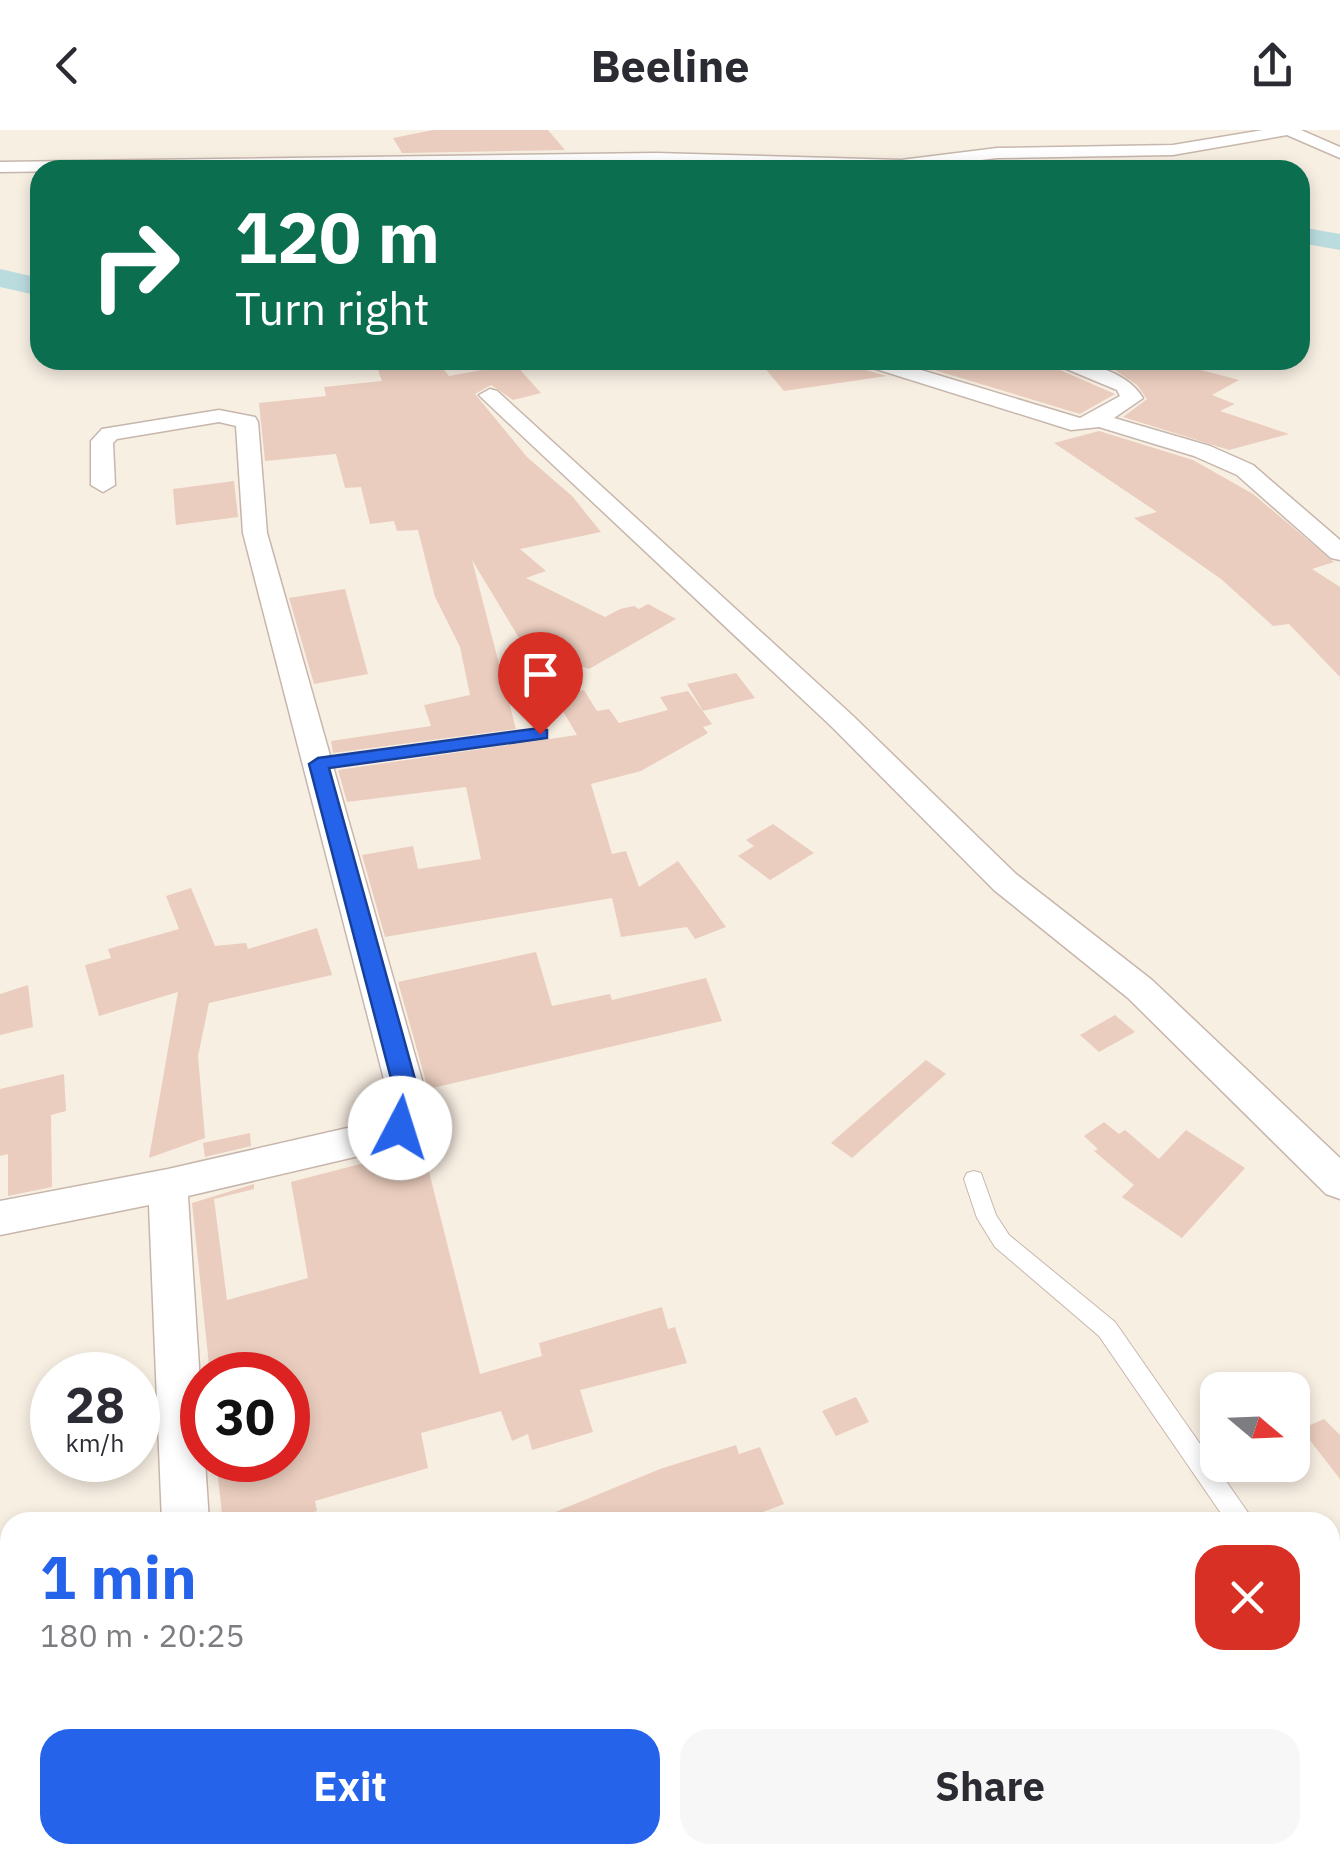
<!DOCTYPE html>
<html lang="en">
<head>
<meta charset="utf-8">
<style>
  body { margin:0; font-family:"IBM Plex Sans",sans-serif; background:#f7f7f7; color:#2b2b33; height:100vh; display:flex; flex-direction:column; font-size:38px; white-space:nowrap }
  * { box-sizing:border-box; margin:0 }
  p { font-size:32px; color:#7c7c81 }
  .icon { flex:none; width:55px; height:55px; fill:none; stroke:currentColor; stroke-width:2; stroke-linecap:round; stroke-linejoin:round }
  .map { position:relative; flex:1; overflow:hidden }
  .side { position:absolute; left:0px; top:1382px; width:1340px; height:352px; display:flex; flex-direction:column; background:#fff; border-radius:30px 30px 0 0; box-shadow:0 5px 15px #0003 }
  .side>* { flex:none }
  .guide { position:absolute; left:30px; top:30px; width:1280px; height:210px; border-radius:30px; box-shadow:0 5px 15px #0003; background:#0b6e4f; color:#fff; overflow:hidden }
  .needle { width:65px; rotate:109deg }
  .buttons { position:absolute; left:1200px; top:1242px; display:grid; gap:20px }
  .buttons a { display:grid; place-items:center; width:110px; height:110px; border-radius:20px; background:#fff; box-shadow:0 5px 15px #0003; font-size:50px }
  .speed { position:absolute; left:30px; top:1222px; display:flex; gap:20px; font-size:50px; font-weight:700; text-align:center }
  .speed>* { display:grid; place-content:center; width:130px; height:130px; border-radius:50%; background:#fff; box-shadow:0 5px 15px #0003; line-height:1 }
  .speed small { font-size:25px; font-weight:400 }
  .speed .limit { border:15px solid #d22; background:#fff; color:#111 }
  .pin { position:absolute; display:grid; place-items:center; width:85px; height:85px; color:#fff; margin:-102px -42px; border-radius:50% 50% 50% 0; rotate:-45deg; box-shadow:0 0 10px #0007 }
  .pin .icon { rotate:45deg }
  .me { position:absolute; width:110px; margin:-55px; rotate:5deg; stroke-linejoin:round; filter:drop-shadow(0 0 8px #0008) }
  .turn { display:flex; align-items:center; gap:35px; height:210px; padding:0 40px; font-size:45px }
  .turn .icon { width:130px; height:130px; stroke-width:2.5 }
  .turn b { display:block; font-size:70px; line-height:85px }
  .round { display:grid; place-items:center; flex:none; width:105px; height:105px; border-radius:30px; background:#f7f7f7 }
  .summary { display:flex; align-items:center; justify-content:space-between; height:170px; padding:0 40px }
  h1 { font-size:60px; font-weight:700; line-height:75px; color:#2563eb }
  .button { display:flex; gap:20px; margin-top:auto; padding:20px 40px }
  .button a { flex:1; height:115px; border-radius:30px; background:#2563eb; color:#fff; font-size:40px; font-weight:700; line-height:115px; text-align:center }
  .button a+a { background:#f7f7f7; color:#2b2b33 }
  header { display:flex; justify-content:space-between; align-items:center; height:130px; padding:0 40px; background:#fff; font-size:45px; font-weight:700 }
  .map>svg:first-child { display:block }
  .lines { fill:none; stroke-linecap:round; stroke-linejoin:round }
  .river { fill:#bbdcdf; fill-rule:evenodd }
  .building { fill:#eacdbe }
  .lane-casing { stroke:#c7b6ac; stroke-width:2 }
  .street-casing { stroke:#c7b6ac; stroke-width:3 }
  .lane { fill:#fff; fill-rule:evenodd }
  .street { fill:#fff; fill-rule:evenodd }
  .route { fill:#2563eb; stroke:#184099; stroke-width:2.5 }
</style>
</head>
<body>
<header><svg class="icon" aria-label="back" viewBox="0 0 24 24"><path d="M15 5l-7 7 7 7"/></svg>Beeline<svg class="icon" aria-label="share" viewBox="0 0 24 24"><path d="M12 15V3M7 8l5-5 5 5M5 13v7h14v-7"/></svg></header>
<div class="map">
<svg width="1340" height="1734" viewBox="0 0 1340 1734">
  <rect width="100%" height="100%" fill="#f8efe3"/>
  <g class="lines">
    <g class="river">
      <path d="M1300,97L1340,104V120L1300,113Z"/>
      <path d="M0,139L40,148V166L0,157Z"/>
    </g>
  </g>
  <g class="building">
    <path d="M433,0H548L565,20L402,23L393,8Z"/>
    <path d="M813,230H853L859,238L887,246L784,261L764,237Z"/>
    <path d="M901,230H1037L1115,264L1080,284Z"/>
    <path d="M1167,231L1239,250L1212,265L1235,274L1220,281L1289,304L1229,320L1123,287L1147,269L1137,255L1112,238L1145,232L1154,236Z"/>
    <path d="M415,233L420,239L440,235L449,246L515,234L541,263L513,270L491,255L475,264L527,327L572,366L601,402L520,419L546,441L526,448L605,487L620,479L634,476L639,479L648,474L676,489L589,539L525,518L472,430L516,599L333,623L331,611L431,596L424,575L470,565L460,517L435,467L418,400L397,401L394,391L370,394L361,357L345,358L336,324L265,331L259,273L326,266L324,257L382,251L378,240Z"/>
    <path d="M1099,301L1193,330L1253,364L1334,432L1312,439L1340,457V547L1289,494L1273,496L1221,449L1134,388L1157,382L1054,313Z"/>
    <path d="M234,351L238,387L176,395L173,359Z"/>
    <path d="M345,459L368,544L314,554L289,468Z"/>
    <path d="M736,543L755,568L703,581L687,554Z"/>
    <path d="M584,560L597,581L609,579L619,593L668,580L660,567L688,561L712,594L703,597L708,603L641,641L591,654L612,724L626,721L639,757L678,731L726,797L695,809L687,797L621,807L612,768L385,807L362,725L413,716L418,739L481,729L466,657L347,672L338,640L577,605L554,566Z"/>
    <path d="M773,694L814,723L770,750L738,726L754,716L746,710Z"/>
    <path d="M191,758L215,816L246,813L248,819L317,798L332,845L209,873L198,926L205,1008L149,1028L178,862L99,886L85,835L111,828L108,819L179,799L166,766Z"/>
    <path d="M536,822L552,876L610,864L612,870L706,848L722,891L428,959L398,852Z"/>
    <path d="M28,855L33,897L0,905V864Z"/>
    <path d="M1115,885L1135,902L1099,922L1080,905Z"/>
    <path d="M926,930L946,944L852,1028L831,1013Z"/>
    <path d="M64,944L66,981L51,985L52,1057L8,1066V1024L0,1026V959Z"/>
    <path d="M1104,992L1119,1004L1125,1000L1159,1029L1186,1000L1245,1038L1182,1108L1122,1067L1134,1055L1094,1021L1098,1019L1084,1006Z"/>
    <path d="M250,1003L251,1016L205,1027L203,1013Z"/>
    <path d="M420,1006L480,1244L542,1226L539,1213L662,1177L668,1199L675,1197L687,1233L580,1260L593,1302L532,1320L528,1304L512,1311L501,1281L421,1303L428,1338L315,1371L317,1381L276,1392H223L216,1330H288V1245H210L192,1073L254,1054V1059L214,1069L227,1170L308,1148L291,1052L379,1029L378,1025L402,1018Z"/>
    <path d="M856,1267L869,1292L836,1306L822,1281Z"/>
    <path d="M1324,1289L1340,1305V1349L1301,1299Z"/>
    <path d="M736,1315L739,1324L760,1317L784,1374L757,1384L761,1392H531L660,1339Z"/>
  </g>
  <g class="lines">
    <g class="lane-casing">
      <g id="lane">
        <path d="M541,600L546,601V607L319,639L312,634L319,629Z"/>
        <path d="M974,1041L981,1043L996,1085L1009,1105L1115,1192L1249,1384L1253,1392H1227L1099,1206L995,1117L977,1088L964,1049L967,1043Z"/>
        <path d="M1330,1503L1340,1507V1538L1330,1533Z"/>
      </g>
    </g>
    <g class="street-casing">
      <g id="street">
        <path d="M1263,0H1301L1340,17V28L1287,5L1173,25L997,28L901,40L656,33L0,42V32L656,23L901,30L997,18L1173,15Z"/>
        <path d="M857,230H888L1080,288L1120,266L1117,260L1045,230C1078,230 1125,238 1143,268L1114,288L1210,316L1253,335L1340,410V430L1331,428L1237,345L1194,326L1099,297L1071,300L860,234Z"/>
        <path d="M490,259L497,261L852,585L1016,744L1152,850L1340,1028V1069L1326,1064L1128,868L994,760L832,597L483,269L479,265Z"/>
        <path d="M219,280L255,287L258,292L267,403L425,961C429,994 423,1008 389,1019L188,1066L209,1392H162L149,1075L0,1105V1071L168,1039L378,991L390,982L387,961L243,403L236,296L219,292L117,309L113,313L115,355L103,362L91,355V311L102,299Z"/>
        <path d="M175,1725H229L231,1734H175Z"/>
        <path d="M495,1725H576L573,1734H491Z"/>
      </g>
    </g>
    <use href="#lane" class="lane"/>
    <use href="#street" class="street"/>
  </g>
  <path class="route" d="M540,598L547,600V608L329,638L418,960C421,981 423,989 408,1005H391L387,998L397,985L394,960L309,634L318,628Z"/>
</svg>
<div class="buttons">
<a><svg class="needle" viewBox="-14 -14 28 28"><path d="M0-13l5 13h-10z" fill="#e53935"/><path d="M0 13l5-13h-10z" fill="#7c7c81"/></svg></a>
</div>
<div class="speed"><div>28<small>km/h</small></div><div class="limit">30</div></div>
<div class="pin" style="left:540px;top:604px;background:#d93025"><svg class="icon" aria-label="arrive" viewBox="0 0 24 24"><path d="M6 21V4h12l-3 4 3 4H6"/></svg></div>
<svg class="me" style="left:400px;top:998px" viewBox="-20 -20 40 40"><circle r="19" fill="#fff"/><path d="M0-13L10 11 0 6-10 11z" fill="#2563eb"/></svg>
<div class="guide">
<div class="turn"><svg class="icon" aria-label="right" viewBox="0 0 24 24"><path d="M7 20v-9h11M14 6l5 5-5 5"/></svg><div><b>120 m</b>Turn right</div></div>
</div>
<section class="side">
<div class="summary"><div><h1>1 min</h1><p>180 m · 20:25</p></div><a class="round" style="background:#d93025;color:#fff"><svg class="icon" aria-label="close" viewBox="0 0 24 24"><path d="M6 6l12 12M18 6L6 18"/></svg></a></div>
<div class="button"><a>Exit</a><a>Share</a></div>
</section>
</div>
</body>
</html>
